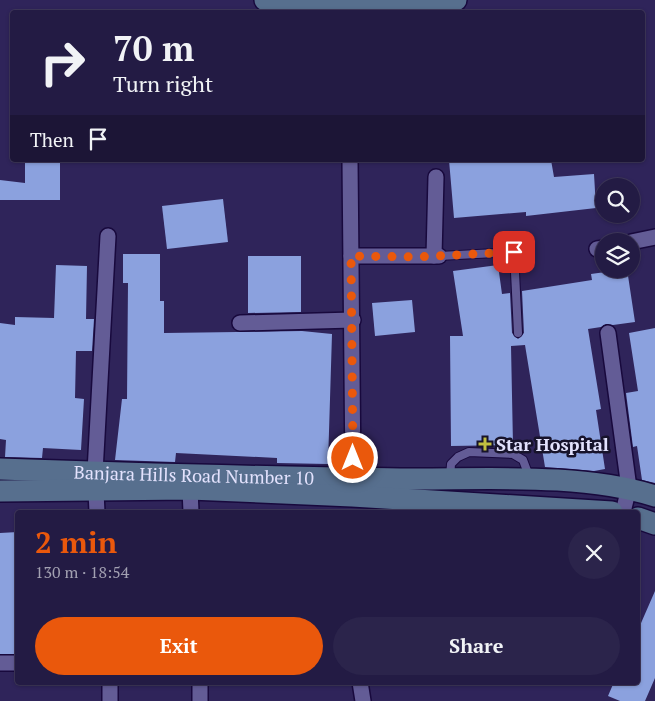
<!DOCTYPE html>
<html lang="en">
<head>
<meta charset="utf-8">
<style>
  body { margin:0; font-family:"PT Serif",serif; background:#2b244b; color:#f1f3f6; height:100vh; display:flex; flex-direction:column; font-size:19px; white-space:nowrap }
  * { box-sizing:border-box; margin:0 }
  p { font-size:16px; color:#a3a1b2 }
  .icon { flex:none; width:28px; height:28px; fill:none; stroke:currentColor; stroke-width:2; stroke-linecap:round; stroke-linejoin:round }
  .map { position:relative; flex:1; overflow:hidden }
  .sheet { position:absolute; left:15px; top:510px; width:625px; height:175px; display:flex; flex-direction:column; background:#231b44; border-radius:5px; box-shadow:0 1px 4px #0004,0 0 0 1px #40395d }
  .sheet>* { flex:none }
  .top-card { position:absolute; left:10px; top:10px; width:635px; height:152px; border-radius:5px; box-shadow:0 1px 4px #0004,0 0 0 1px #40395d; background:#231b44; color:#f1f3f6; overflow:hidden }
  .controls { position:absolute; left:595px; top:178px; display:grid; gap:10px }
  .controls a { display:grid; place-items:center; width:45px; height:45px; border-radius:50%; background:#231b44; box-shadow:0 1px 4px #0004,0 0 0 1px #40395d; font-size:25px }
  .pin { position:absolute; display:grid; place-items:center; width:42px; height:42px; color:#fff; margin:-21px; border-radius:10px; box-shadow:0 2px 8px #0006 }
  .me { position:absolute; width:55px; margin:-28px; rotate:0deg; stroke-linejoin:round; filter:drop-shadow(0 0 4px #0008) }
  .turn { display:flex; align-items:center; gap:18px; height:105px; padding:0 20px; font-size:22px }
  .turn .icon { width:65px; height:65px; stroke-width:2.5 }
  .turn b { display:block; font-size:35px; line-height:42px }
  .then { display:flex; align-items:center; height:48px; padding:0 20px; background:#0003; gap:10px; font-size:19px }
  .round { display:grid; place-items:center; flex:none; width:52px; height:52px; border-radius:26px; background:#2b244b }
  .headline { display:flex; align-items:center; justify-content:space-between; height:85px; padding:0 20px }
  h1 { font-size:30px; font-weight:700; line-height:38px; color:#ea580c }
  .cta { display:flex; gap:10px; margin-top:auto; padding:10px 20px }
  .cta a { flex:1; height:58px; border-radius:30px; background:#ea580c; color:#fff; font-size:20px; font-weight:700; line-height:58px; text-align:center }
  .cta a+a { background:#2b244b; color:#f1f3f6 }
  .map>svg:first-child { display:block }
  .building { fill:#8ba1de }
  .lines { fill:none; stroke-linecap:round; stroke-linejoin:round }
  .lane-casing { stroke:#18093d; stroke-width:10 }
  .street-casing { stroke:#18093d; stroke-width:18 }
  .secondary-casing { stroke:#18093d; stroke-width:24 }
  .lane { stroke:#635c96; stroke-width:8 }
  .street { stroke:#635c96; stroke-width:15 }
  .secondary { stroke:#576f8e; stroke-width:21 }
  .route { stroke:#ea580c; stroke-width:9; stroke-dasharray:0 16.2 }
  .poi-dot { fill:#c0be41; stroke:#17132b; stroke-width:2 }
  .labels { text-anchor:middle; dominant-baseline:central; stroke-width:5; stroke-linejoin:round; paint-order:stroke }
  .poi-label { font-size:18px; font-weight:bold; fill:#e3e2fd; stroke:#17132b; text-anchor:start }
  .street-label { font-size:18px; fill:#e3e2fd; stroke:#17132b }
</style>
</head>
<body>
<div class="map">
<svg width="655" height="701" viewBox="0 0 655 701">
  <rect width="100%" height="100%" fill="#2f245a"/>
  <g class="building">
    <path d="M25,160H60V200H0V180L25,183Z"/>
    <path d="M449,160H551L554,177L594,174L596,208L526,216V212L454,218Z"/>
    <path d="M223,199L228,242L167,249L162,206Z"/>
    <path d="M123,254H160V301H164V333L302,331L332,334L328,464L277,463V458L176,453L175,462L115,460L122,399H127L128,283H123Z"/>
    <path d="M248,256H301V312L248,313Z"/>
    <path d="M56,265L87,266L86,319H94L92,351H76L75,398L84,399L81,450L43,448L42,458L5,457L6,440L0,439V323L15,325V317L54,318Z"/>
    <path d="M498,265L502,294L510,293L512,333L518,339L524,333L522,291L592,280L591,274L627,269L635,322L613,325L606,324L601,327L588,329L601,409L596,410L605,469L594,471L545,467L525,345L511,346L513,445L451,446L450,336H463L453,271Z"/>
    <path d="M412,300L415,332L375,336L372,303Z"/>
    <path d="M655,328V483L642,480L637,446L633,447L626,393L638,391L629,333Z"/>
    <path d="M18,532V654H0V533Z"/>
    <path d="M655,591V678L645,701H620L608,696L614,682H638V630Z"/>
  </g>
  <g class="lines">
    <g class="lane-casing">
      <g id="lane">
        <path d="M439,256L514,252L518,333"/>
        <path d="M450,478L451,464L458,457L469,452L513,454L523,460L529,476"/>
      </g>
    </g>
    <g class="street-casing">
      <g id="street">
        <path d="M350,160L353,478"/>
        <path d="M631,242L655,237"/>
        <path d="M597,249L604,248"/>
        <path d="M351,256H439"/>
        <path d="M434,256L436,177"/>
        <path d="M240,323L353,320"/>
        <path d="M608,333L629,488L623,512"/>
        <path d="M190,489L191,512"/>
        <path d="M97,512L95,472L108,236"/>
        <path d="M0,663H18"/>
        <path d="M110,682V701"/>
        <path d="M200,682V701"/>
        <path d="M360,682L363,701"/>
      </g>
    </g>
    <g class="secondary-casing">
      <g id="secondary">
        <path d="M265,0L349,6L456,0"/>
        <path id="s1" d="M0,469C133,474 267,477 400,479C480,480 579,472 655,496"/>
        <path d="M0,491L190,489L352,496L612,512"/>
        <path d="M638,518L655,524"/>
      </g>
    </g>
    <use href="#lane" class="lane"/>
    <use href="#street" class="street"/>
    <use href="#secondary" class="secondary"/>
  </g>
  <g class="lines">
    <path class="route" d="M353,458L351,256L417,257L514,252"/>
  </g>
  <path class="poi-dot" d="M482.5 436.5h5v5h5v5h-5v5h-5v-5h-5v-5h5z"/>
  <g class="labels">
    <g class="poi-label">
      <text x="496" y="444">Star Hospital</text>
    </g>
    <g class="street-label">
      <text stroke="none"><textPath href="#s1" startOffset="194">Banjara Hills Road Number 10</textPath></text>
    </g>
  </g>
</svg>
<div class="controls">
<a><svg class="icon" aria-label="search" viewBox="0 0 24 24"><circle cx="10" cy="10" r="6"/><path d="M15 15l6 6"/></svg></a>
<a><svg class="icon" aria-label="layers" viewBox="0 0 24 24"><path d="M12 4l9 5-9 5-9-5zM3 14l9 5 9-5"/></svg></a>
</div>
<div class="pin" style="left:514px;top:252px;background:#d93025"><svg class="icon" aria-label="arrive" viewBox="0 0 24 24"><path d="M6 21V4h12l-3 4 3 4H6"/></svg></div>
<svg class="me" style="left:353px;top:458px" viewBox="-20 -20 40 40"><circle r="17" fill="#ea580c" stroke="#fff" stroke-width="3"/><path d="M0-11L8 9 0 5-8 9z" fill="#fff"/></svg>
<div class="top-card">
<div class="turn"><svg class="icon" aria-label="right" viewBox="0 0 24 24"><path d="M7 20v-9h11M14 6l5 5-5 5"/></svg><div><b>70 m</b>Turn right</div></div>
<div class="then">Then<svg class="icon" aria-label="arrive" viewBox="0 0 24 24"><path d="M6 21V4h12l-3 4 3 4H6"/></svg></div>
</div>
<section class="sheet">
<div class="headline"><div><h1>2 min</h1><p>130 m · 18:54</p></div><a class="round"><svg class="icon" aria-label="close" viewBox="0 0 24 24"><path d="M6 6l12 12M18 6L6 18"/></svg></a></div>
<div class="cta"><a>Exit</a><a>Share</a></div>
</section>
</div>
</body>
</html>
